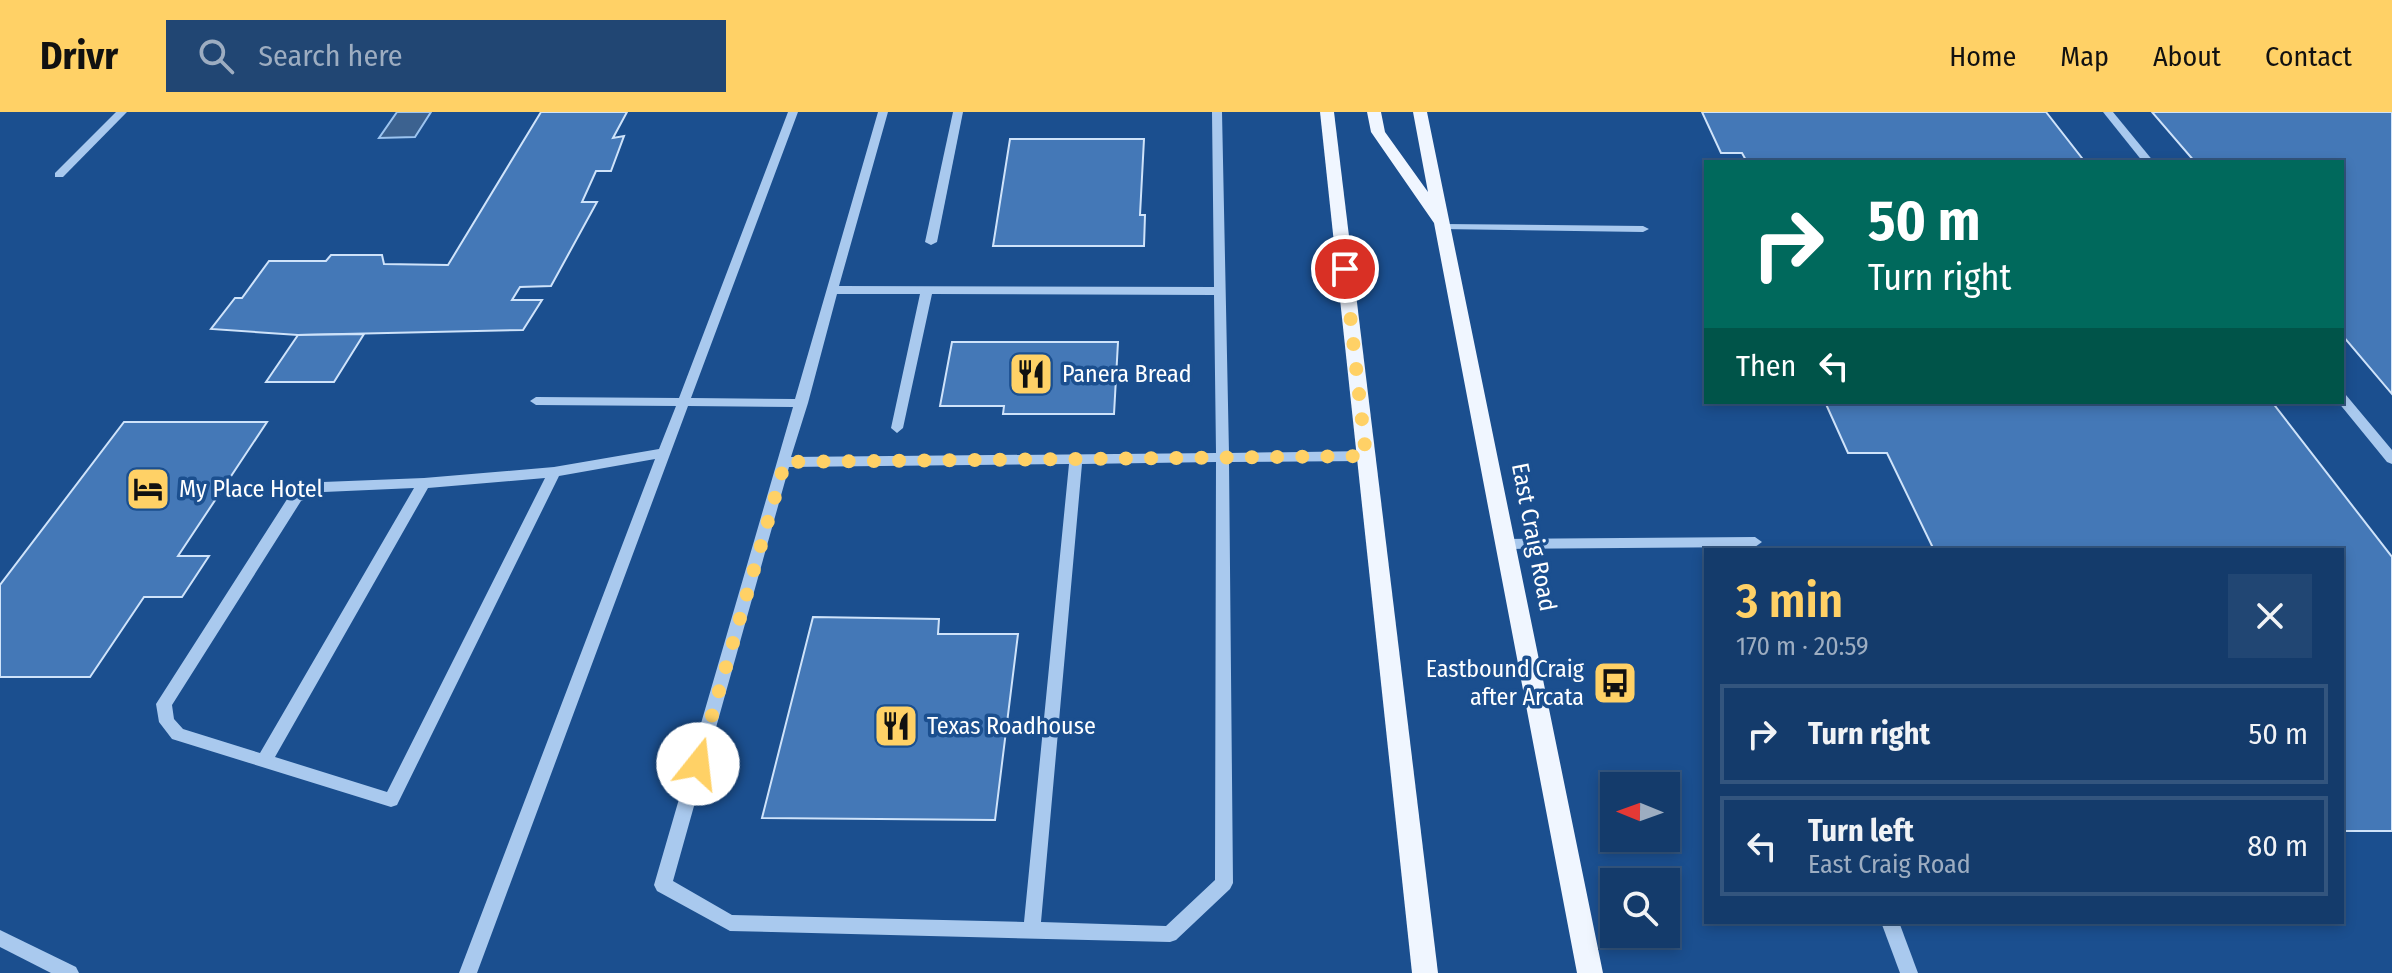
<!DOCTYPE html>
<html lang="en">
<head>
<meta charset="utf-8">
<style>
  body { margin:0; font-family:"Fira Sans Condensed",sans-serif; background:#214673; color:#f1f3f6; height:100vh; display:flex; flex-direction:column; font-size:30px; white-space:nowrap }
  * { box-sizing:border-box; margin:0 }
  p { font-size:26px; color:#9dadc1 }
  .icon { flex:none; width:44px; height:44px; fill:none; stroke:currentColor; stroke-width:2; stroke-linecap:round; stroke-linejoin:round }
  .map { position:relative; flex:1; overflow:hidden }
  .panel { position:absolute; left:1704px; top:436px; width:640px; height:376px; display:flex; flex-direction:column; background:#143b6b; border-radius:0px; box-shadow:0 4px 12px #0003,0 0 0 2px #33557e }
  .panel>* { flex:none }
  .hud { position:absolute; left:1704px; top:48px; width:640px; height:244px; border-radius:0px; box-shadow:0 4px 12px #0003,0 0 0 2px #33557e; background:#00695c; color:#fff; overflow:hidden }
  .needle { width:52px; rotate:271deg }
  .controls { position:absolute; left:1600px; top:660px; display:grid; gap:16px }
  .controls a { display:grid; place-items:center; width:80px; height:80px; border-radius:0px; background:#143b6b; box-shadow:0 4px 12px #0003,0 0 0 2px #33557e; font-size:40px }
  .pin { position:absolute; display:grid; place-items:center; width:68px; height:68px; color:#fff; margin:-34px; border:4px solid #fff; border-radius:50%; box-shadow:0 2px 8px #0007 }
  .me { position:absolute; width:88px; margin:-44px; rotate:16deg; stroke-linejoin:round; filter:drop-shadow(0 0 6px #0008) }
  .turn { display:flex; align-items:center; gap:28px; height:168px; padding:0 32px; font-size:36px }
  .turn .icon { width:104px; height:104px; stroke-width:2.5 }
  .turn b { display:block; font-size:56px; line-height:68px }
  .then { display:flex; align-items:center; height:76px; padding:0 32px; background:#0003; gap:16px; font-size:30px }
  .round { display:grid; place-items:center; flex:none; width:84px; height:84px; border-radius:0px; background:#214673 }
  .summary { display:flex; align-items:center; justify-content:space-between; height:136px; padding:0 32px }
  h1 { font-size:48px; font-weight:600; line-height:60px; color:#ffd166 }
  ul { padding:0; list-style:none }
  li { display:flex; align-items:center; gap:24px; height:100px; margin:0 16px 12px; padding:0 16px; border:4px solid #33557e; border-radius:0px }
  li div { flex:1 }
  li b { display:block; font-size:30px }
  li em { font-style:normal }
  header { display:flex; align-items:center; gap:48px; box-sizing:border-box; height:112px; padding:0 40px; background:#ffd166; color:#111 }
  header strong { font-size:38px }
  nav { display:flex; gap:44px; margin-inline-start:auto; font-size:28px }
  .search { width:560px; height:72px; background:#214673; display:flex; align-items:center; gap:20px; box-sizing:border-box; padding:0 28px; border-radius:0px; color:#9dadc1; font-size:30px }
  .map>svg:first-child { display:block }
  .water { fill:#3c6290; stroke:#9cc4f0; stroke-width:2 }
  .building { fill:#4478b7; stroke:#cfe3fa; stroke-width:2 }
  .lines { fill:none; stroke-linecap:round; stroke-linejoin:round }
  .minor { fill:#a9c9ee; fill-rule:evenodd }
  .major { fill:#f0f6ff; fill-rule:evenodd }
  .route { stroke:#ffd166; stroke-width:14; stroke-dasharray:0 25.2 }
  .labels { text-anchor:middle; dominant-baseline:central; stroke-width:7; stroke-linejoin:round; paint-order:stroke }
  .poi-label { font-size:24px; fill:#fff; stroke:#1b4f8f; text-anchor:start }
  .street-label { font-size:24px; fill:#fff; stroke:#1b4f8f }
</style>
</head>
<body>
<header>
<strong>Drivr</strong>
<div class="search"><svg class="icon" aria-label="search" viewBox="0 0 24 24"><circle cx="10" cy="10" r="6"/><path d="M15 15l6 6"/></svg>Search here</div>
<nav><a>Home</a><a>Map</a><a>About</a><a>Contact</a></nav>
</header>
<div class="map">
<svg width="2392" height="861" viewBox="0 0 2392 861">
  <rect width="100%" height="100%" fill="#1b4f8f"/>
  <path class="water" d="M397,0H431L415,25L379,26Z"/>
  <g class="building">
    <path d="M541,0H627L613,26L624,24L611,59H596L582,90H597L551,174L520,175L512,188H542L523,218L298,223L211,217L235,186H242L269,149H326L331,143H382L384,152L448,153Z"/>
    <path d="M1702,0H2046L2085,50H1747L1742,41H1721Z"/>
    <path d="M2152,0H2392V282L2342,223V50H2195Z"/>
    <path d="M1010,27H1144L1140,103H1145L1144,134H993Z"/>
    <path d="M364,222L334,270H266L298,223Z"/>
    <path d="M952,230H1118L1114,302H1003L1004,294H940Z"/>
    <path d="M1825,290H2272L2392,445V719H2342V438H1934L1887,341H1848Z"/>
    <path d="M124,310H267L178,444H209L182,485H144L90,565H0V473Z"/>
    <path d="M813,505L939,507L938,522H1018L995,708L762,706Z"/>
  </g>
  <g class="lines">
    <g class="minor">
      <path d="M116,0H127L63,65H55V61Z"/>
      <path d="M788,0H798L691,286L795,287L878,0H888L839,174L1214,175L1212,0H1222L1229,341L1366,339L1373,344L1366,349L1229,350L1233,771L1230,777L1176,828L1170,830L730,819L657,779L654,773L793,295L688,294L477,861H459L655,347L559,364L397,693L391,695L172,627L159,610L156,592L291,381L323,370L424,366L554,355L659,337L676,294L536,293L530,289L536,285L679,286ZM837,182H920L891,316L897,321L903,316L932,182L1214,183L1216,341L791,345L808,291ZM1216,350L1215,768L1166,814L1041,810L1082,352ZM1069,352L1024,810L732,803L673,769L789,355ZM545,366L387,680L275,645L428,376ZM414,376L260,641L183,617L174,607L172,593L301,389L324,380Z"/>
      <path d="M953,0H963L937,130L931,133L925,130Z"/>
      <path d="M2103,0H2113L2154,50H2143Z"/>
      <path d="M1444,112L1643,114L1649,117L1643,120L1440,117V113Z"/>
      <path d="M2342,282L2346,283L2392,338V352L2387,350L2338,290H2342Z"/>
      <path d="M1755,425L1762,430L1755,435L1506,437L1499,432L1506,427Z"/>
      <path d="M1881,810H1899L1918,861H1900Z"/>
      <path d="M0,818L76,855L79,861H51L0,835Z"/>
    </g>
    <g class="major">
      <path d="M1320,0H1334L1438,861H1412Z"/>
      <path d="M1367,0H1381L1385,20L1428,80L1413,0H1427L1603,861H1577L1434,111L1371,20Z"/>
    </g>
  </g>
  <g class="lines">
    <path class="route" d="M698,652L785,350L1366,344L1345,157"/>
  </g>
  <defs>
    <g id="restaurant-square" transform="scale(2.3)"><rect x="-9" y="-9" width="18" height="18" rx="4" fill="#ffd166" stroke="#1b4f8f"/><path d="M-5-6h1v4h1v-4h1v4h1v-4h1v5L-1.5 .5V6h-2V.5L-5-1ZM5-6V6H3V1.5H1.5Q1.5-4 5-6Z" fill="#111"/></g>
    <g id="hotel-square" transform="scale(2.3)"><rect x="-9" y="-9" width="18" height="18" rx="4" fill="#ffd166" stroke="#1b4f8f"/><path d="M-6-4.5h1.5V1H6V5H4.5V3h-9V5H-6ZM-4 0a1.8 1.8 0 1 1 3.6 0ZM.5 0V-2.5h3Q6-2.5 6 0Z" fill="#111"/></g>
    <g id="bus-square" transform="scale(2.3)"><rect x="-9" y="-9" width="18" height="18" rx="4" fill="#ffd166" stroke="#1b4f8f"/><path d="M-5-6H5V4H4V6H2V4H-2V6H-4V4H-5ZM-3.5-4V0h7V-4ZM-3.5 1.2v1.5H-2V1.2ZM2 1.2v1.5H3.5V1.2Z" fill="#111"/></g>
  </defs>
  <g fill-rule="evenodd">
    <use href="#restaurant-square" x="1031" y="262"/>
    <use href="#hotel-square" x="148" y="377"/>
    <use href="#bus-square" x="1615" y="571"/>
    <use href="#restaurant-square" x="896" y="614"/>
  </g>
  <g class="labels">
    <g class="poi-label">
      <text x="1062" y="262">Panera Bread</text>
      <text x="179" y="377">My Place Hotel</text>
      <text x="1584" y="557" text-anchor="end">Eastbound Craig<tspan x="1584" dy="28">after Arcata</tspan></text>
      <text x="927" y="614">Texas Roadhouse</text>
    </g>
    <g class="street-label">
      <text transform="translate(1534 425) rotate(79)">East Craig Road</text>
    </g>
  </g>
</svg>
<div class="controls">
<a><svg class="needle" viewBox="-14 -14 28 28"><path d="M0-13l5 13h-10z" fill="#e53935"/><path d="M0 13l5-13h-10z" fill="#9dadc1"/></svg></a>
<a><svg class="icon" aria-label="search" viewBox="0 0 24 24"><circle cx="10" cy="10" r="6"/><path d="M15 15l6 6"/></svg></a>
</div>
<div class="pin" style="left:1345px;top:157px;background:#d93025"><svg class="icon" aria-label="arrive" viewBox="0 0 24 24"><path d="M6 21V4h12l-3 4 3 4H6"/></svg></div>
<svg class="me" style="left:698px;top:652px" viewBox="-20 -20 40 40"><circle r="19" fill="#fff"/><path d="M0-13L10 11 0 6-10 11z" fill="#ffd166"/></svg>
<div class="hud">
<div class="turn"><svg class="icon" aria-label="right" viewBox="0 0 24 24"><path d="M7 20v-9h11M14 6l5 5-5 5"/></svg><div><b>50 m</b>Turn right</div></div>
<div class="then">Then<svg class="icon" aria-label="left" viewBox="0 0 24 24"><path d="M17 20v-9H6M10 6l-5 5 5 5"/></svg></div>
</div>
<section class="panel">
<div class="summary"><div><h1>3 min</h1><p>170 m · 20:59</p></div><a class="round"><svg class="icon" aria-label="close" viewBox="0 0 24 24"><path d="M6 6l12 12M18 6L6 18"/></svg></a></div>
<ul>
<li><svg class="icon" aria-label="right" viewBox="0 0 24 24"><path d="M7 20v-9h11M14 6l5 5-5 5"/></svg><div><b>Turn right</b></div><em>50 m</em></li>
<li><svg class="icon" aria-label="left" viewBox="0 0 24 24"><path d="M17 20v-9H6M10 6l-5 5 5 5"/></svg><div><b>Turn left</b><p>East Craig Road</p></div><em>80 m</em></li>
</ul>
</section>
</div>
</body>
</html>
